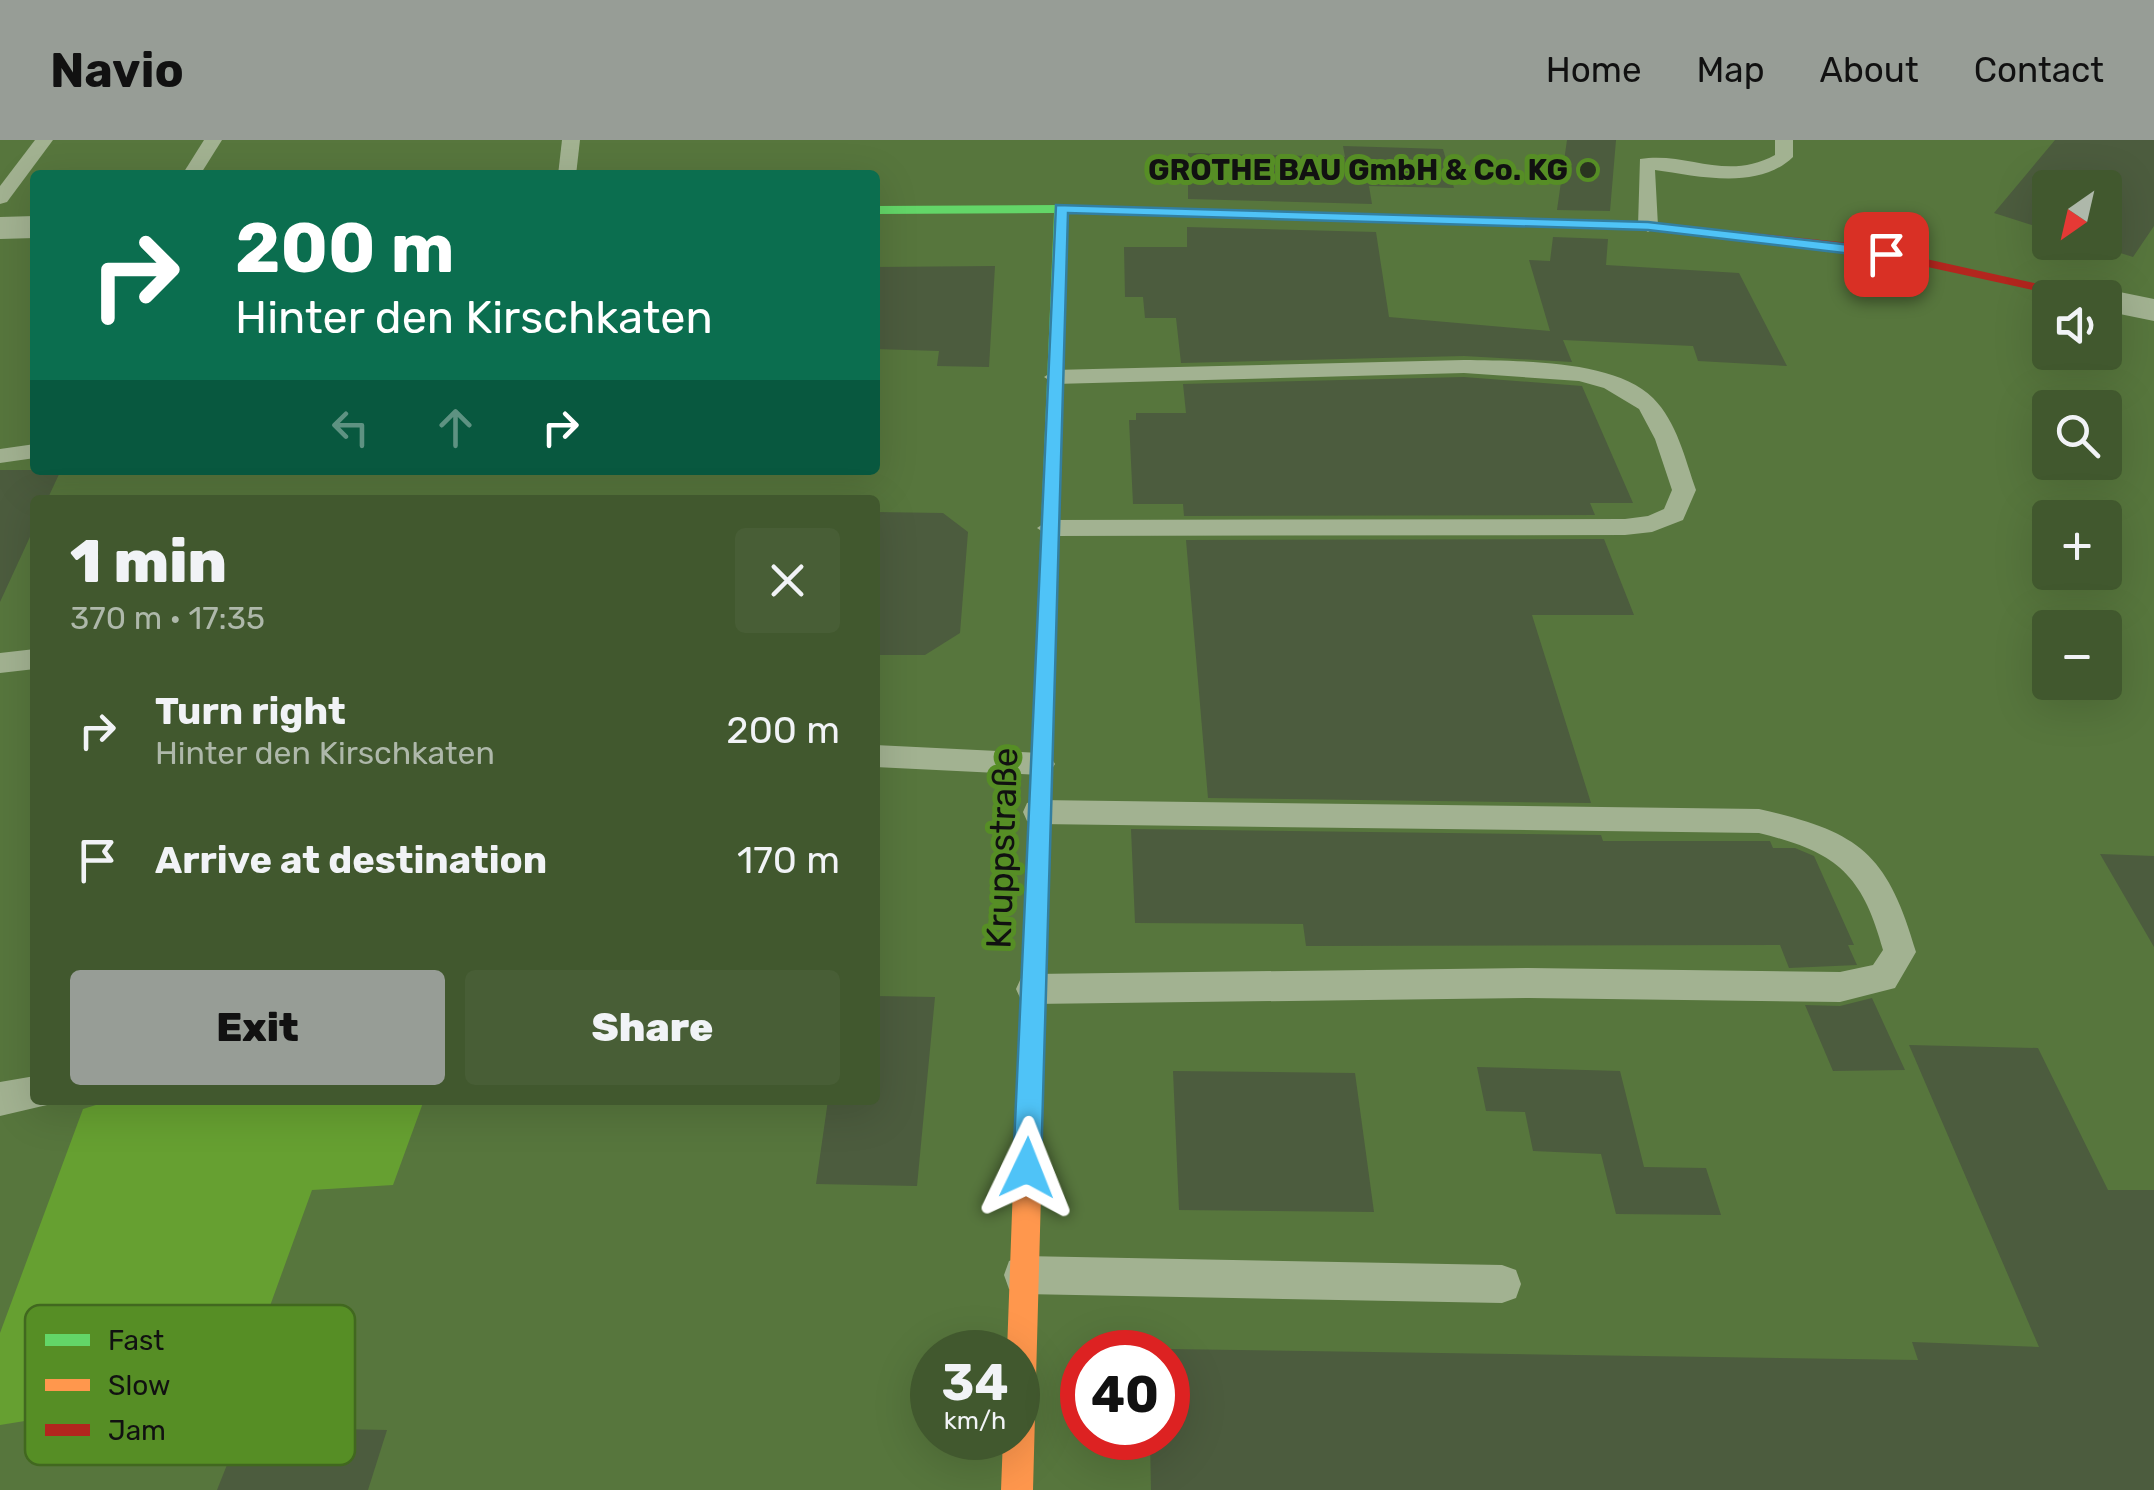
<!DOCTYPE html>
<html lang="en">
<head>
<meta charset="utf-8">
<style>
  body { margin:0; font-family:Rubik,sans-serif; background:#485e36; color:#f1f3f6; height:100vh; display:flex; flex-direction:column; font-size:38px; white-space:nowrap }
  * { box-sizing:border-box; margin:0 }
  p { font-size:32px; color:#aeb8aa }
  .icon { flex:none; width:55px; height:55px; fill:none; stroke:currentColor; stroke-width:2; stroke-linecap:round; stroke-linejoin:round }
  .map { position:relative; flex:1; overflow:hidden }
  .details { position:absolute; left:30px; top:355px; width:850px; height:610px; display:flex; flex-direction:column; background:#41582e; border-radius:10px; box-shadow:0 10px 40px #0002 }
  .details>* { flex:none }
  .hud { position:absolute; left:30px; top:30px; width:850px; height:305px; border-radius:10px; box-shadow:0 10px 40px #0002; background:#0b6e4f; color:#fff; overflow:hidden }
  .needle { width:65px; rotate:214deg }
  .fabs { position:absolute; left:2032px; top:30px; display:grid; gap:20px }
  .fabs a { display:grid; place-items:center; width:90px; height:90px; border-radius:10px; background:#41582e; box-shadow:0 10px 40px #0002; font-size:50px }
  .speed { position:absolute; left:910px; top:1190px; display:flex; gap:20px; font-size:50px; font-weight:700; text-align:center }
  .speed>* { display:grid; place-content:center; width:130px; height:130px; border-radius:50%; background:#41582e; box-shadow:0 10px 40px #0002; line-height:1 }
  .speed small { font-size:25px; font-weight:400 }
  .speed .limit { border:15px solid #d22; background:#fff; color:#111 }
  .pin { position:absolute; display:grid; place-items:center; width:85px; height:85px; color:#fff; margin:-42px; border-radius:20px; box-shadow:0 5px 15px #0006 }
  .me { position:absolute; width:110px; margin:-55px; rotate:2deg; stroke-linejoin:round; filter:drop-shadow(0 0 8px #0008) }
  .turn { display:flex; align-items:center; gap:35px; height:210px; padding:0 40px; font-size:45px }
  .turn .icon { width:130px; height:130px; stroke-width:2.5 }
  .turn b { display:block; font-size:70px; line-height:85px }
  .lanes { display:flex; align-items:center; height:95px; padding:0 40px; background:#0003; justify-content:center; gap:50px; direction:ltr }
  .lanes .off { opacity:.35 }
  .round { display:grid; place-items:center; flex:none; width:105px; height:105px; border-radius:10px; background:#485e36 }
  .overview { display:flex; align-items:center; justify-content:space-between; height:170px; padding:0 40px }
  h1 { font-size:60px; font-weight:800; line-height:75px }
  .button { display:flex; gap:20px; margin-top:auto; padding:20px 40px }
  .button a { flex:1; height:115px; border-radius:10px; background:#979d96; color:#111; font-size:40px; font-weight:800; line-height:115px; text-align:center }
  .button a+a { background:#485e36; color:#f1f3f6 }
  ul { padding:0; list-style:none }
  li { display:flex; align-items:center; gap:30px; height:130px; padding:0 40px }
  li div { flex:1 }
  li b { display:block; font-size:38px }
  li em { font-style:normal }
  header { display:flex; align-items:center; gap:60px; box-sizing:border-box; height:140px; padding:0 50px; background:#979d96; color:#111 }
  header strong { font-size:48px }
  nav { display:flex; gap:55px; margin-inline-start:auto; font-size:35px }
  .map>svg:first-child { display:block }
  .green { fill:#66a031 }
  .building { fill:#4c5c3e }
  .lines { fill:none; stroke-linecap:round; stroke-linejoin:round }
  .lane { fill:#a2b291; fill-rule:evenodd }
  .street { fill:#a2b291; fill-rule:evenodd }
  .fast { fill:#63d668; fill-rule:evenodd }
  .slow { fill:#ff974d; fill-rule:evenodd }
  .jam { fill:#b3261e; fill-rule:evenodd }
  .route { fill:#4fc3f7; stroke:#337fa1; stroke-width:2.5 }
  .poi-dot { fill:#2a3420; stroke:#568e25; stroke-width:4 }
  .labels { text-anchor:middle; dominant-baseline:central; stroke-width:10; stroke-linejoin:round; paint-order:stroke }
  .far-poi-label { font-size:30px; font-weight:bold; fill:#111; stroke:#568e25; text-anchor:end }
  .street-label { font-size:35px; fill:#111; stroke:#568e25 }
  .key { fill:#568e25; stroke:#41681f; stroke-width:2.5 }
  .key-label { font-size:28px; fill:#111 }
</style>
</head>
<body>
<header>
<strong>Navio</strong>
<nav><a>Home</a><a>Map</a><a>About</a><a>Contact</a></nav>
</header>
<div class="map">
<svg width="2154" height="1350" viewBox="0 0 2154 1350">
  <rect width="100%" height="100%" fill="#57763d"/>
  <path class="green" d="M112,960H424L393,1045L312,1050L233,1268L62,1275L0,1285V1193L83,969Z"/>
  <g class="building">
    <path d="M1567,0H1616L1610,71L1557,70Z"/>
    <path d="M2055,0H2154V86L2133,117L2086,102H2105V48H2050V91L1994,73Z"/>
    <path d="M1343,6L1443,9L1454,48L1369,46L1372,64L1188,59V13L1345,17Z"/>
    <path d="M1187,87L1376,92L1389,177L1550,191L1529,120L1550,121L1553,97L1608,99L1606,125L1739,133L1787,226L1698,221L1693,206L1563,200L1572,222L1464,216L1181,223L1176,178H1145L1143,157H1125L1124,107H1187Z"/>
    <path d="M995,126L989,227L937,226L939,211L875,209V127Z"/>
    <path d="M1464,237L1582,246L1633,363H1590L1595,375L1184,376L1183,364H1133L1129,280H1136V273H1186L1183,244Z"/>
    <path d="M0,330H61L47,360H35V386L0,462Z"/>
    <path d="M875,372L943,373L968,392L960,493L925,515H875Z"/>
    <path d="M1604,399L1634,475H1532L1591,663L1208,658L1186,400Z"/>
    <path d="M1131,689L1601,695L1603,701H1770L1773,708H1795L1814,716L1854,805H1848L1857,825L1789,828L1780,805L1306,806L1303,784L1135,783Z"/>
    <path d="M2100,714L2154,716V807Z"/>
    <path d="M875,856L935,857L917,1046L816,1044L828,960H875Z"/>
    <path d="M1872,858L1905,930L1833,931L1805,865L1840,866Z"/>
    <path d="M1909,905L2038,908L2108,1050H2154V1350H1151L1150,1298H1168V1209L1918,1220L1912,1202L2039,1207Z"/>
    <path d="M1477,927L1620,931L1644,1027L1706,1028L1721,1075L1616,1074L1601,1014L1533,1011L1525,972L1486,971Z"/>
    <path d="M1173,931L1355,933L1374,1072L1179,1070Z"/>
    <path d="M242,1287L387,1290L368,1350H217Z"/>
  </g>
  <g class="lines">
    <g class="lane">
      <path d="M35,0H53L7,62L0,64V46Z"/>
      <path d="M204,0H222L200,35H182Z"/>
      <path d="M562,0H580L576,35H558Z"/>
      <path d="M1775,0H1793V17C1758,51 1698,36 1655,30L1658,86L1648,92L1638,86L1640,19C1687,11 1726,42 1775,15Z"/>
      <path d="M1464,220C1515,221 1615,219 1653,258C1677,282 1685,319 1696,350L1683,380L1652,392L1625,395L1049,396L1037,388L1049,380L1625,379L1648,376L1664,369L1672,350L1655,299L1639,269L1604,248L1579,241L1464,233L1055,244L1044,237L1055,230L1093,229Z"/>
      <path d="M35,304V318L0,323V309Z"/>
      <path d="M35,509V529L0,533V513Z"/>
      <path d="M875,605L1040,613L1050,616L1055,624L1050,632L1040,635L875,627Z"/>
      <path d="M1038,660L1759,669C1859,692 1887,712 1916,812L1895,848L1840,862L1529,858L1033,864L1021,860L1016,849L1021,838L1033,834L1529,828L1840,832L1873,825L1883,810C1862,733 1836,712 1759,693L1038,684L1027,681L1023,672L1027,663Z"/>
      <path d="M35,936V960H50L47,965L0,976V942Z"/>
      <path d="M1023,1116L1502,1125L1516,1130L1521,1144L1516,1158L1502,1163L1023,1154L1009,1149L1004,1135L1009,1121Z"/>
    </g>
    <g class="street">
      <path d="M35,76V98L0,99V77Z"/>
      <path d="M2105,149L2154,159V181L2105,171V158H2088L2092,152Z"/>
    </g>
    <path class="fast" d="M1061,65L1647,82L1654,86L1647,90L1068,73L1050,698L1047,705H1031L1028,698L1054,73L875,74V66Z"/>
    <path class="slow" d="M1028,1004L1038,1008L1042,1017L1033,1350H1001L1003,1298H1018V1212H1007L1014,1017L1018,1008Z"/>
    <g class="jam">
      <path d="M1647,82L1859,104L2101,158H2070L1859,112L1642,89V83Z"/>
      <path d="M1039,689L1047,691L1050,698L1042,1017L1038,1026L1028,1030L1018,1026L1014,1017L1028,698L1031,691Z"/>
    </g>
  </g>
  <path class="route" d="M1056,65L1648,82L1886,109L1893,114L1886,118L1648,90L1068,73L1041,1028L1037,1037L1027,1041L1017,1037L1013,1028Z"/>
  <circle class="poi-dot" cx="1588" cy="30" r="10"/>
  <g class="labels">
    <g class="far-poi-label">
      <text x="1568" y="30">GROTHE BAU GmbH &amp; Co. KG</text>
    </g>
    <g class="street-label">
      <text transform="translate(1002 708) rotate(-88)">Kruppstraße</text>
    </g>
  </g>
  <rect x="25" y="1165" width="330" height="160" rx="15" class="key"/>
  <rect x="45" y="1194" width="45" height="12" fill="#63d668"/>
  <rect x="45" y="1239" width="45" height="12" fill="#ff974d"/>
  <rect x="45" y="1284" width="45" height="12" fill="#b3261e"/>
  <g class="key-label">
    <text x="108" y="1210">Fast</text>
    <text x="108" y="1255">Slow</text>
    <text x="108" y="1300">Jam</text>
  </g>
</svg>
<div class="fabs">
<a><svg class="needle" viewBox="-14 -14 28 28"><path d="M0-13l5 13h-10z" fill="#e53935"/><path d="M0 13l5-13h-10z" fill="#aeb8aa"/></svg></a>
<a><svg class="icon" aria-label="sound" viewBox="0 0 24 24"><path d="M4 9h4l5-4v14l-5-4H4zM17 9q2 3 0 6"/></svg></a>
<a><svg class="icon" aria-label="search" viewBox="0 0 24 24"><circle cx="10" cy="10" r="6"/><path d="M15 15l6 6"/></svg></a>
<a>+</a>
<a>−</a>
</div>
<div class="speed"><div>34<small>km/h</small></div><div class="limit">40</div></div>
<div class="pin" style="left:1886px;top:114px;background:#d93025"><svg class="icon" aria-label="arrive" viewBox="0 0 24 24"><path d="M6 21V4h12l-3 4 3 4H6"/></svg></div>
<svg class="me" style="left:1027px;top:1028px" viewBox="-20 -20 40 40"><path d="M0-17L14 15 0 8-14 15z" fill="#4fc3f7" stroke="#fff" stroke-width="4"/></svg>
<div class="hud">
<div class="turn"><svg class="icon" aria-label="right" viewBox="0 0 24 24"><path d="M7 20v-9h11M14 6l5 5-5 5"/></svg><div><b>200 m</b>Hinter den Kirschkaten</div></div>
<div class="lanes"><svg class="icon off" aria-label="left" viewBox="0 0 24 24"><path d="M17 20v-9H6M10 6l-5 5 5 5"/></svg><svg class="icon off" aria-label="ahead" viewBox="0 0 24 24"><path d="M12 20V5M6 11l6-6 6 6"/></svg><svg class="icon" aria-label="right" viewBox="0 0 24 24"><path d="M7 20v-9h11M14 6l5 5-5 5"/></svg></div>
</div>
<section class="details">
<div class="overview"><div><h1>1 min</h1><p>370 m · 17:35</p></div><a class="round"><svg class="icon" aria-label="close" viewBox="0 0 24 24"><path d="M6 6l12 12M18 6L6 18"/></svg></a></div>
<ul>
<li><svg class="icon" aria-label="right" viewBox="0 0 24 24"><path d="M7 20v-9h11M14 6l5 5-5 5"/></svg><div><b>Turn right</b><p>Hinter den Kirschkaten</p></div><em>200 m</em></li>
<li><svg class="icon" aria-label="arrive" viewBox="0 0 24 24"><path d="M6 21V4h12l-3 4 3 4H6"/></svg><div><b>Arrive at destination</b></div><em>170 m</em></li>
</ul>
<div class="button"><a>Exit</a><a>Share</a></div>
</section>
</div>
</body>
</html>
